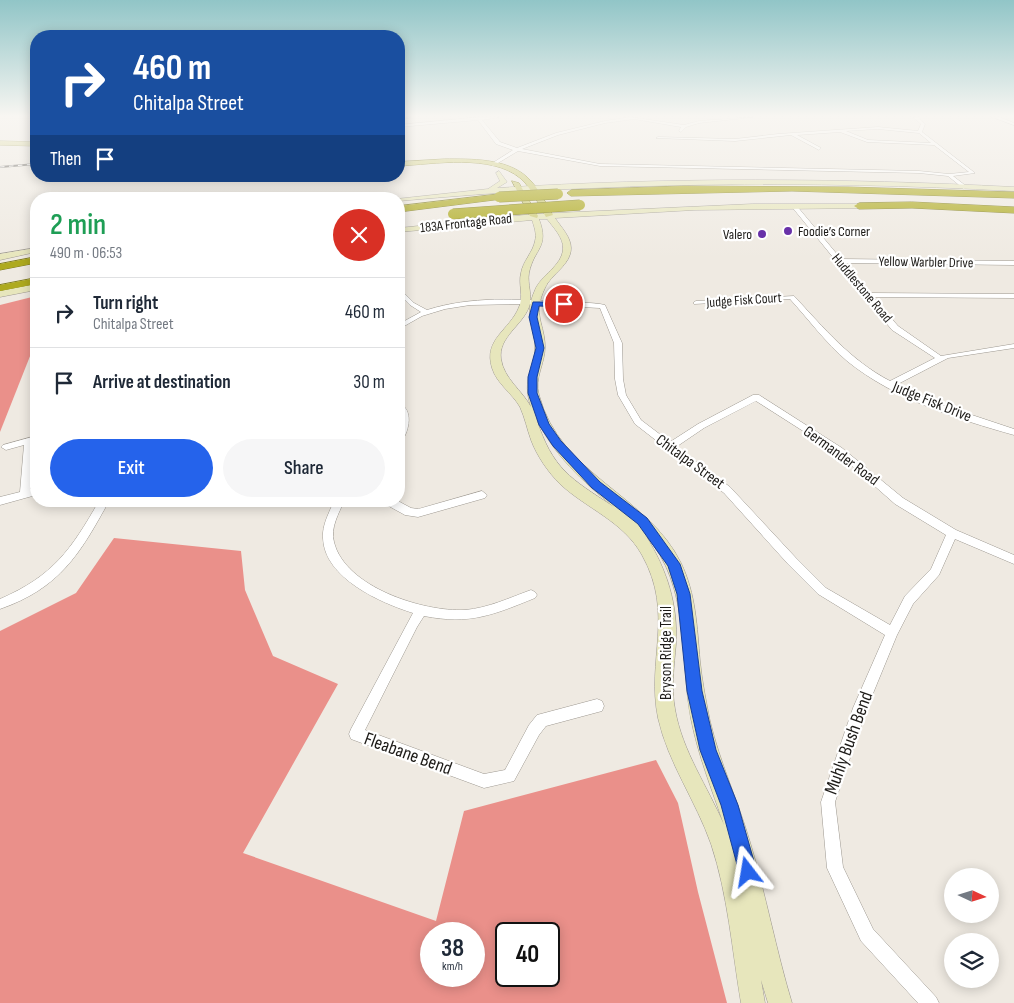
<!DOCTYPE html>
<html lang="en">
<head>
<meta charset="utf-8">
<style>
  body { margin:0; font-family:"Sofia Sans Condensed",sans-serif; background:#f6f6f7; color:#1f2937; height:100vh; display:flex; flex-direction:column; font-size:19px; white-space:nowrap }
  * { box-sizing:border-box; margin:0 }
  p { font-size:16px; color:#747a83 }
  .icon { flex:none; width:28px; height:28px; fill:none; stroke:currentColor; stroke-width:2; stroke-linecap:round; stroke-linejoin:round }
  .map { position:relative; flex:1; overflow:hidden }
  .panel { position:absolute; left:30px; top:192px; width:375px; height:315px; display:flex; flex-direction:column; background:#fff; border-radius:20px; box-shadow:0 2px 12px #0003 }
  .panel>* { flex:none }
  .top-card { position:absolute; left:30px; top:30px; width:375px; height:152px; border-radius:20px; box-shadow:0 2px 12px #0003; background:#1a4fa0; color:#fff; overflow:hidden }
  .needle { width:32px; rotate:94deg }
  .buttons { position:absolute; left:944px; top:868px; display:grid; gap:10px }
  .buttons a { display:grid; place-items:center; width:55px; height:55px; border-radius:50%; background:#fff; box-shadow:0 2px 12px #0003; font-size:25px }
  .speed { position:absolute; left:420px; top:922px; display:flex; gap:10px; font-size:25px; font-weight:700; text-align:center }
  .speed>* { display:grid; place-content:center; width:65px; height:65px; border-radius:50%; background:#fff; box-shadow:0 2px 12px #0003; line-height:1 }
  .speed small { font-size:12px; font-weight:400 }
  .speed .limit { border:2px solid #111; border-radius:8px; background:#fff; color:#111 }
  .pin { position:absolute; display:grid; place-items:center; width:42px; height:42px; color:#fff; margin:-21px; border:2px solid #fff; border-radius:50%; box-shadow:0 1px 5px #0007 }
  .me { position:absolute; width:55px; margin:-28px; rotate:346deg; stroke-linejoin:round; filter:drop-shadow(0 0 4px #0008) }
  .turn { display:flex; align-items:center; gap:18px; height:105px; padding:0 20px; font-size:22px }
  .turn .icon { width:65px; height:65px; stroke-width:2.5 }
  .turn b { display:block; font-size:35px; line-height:42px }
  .then { display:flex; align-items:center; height:48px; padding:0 20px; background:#0003; gap:10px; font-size:19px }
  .round { display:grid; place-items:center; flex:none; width:52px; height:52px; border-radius:26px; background:#f6f6f7 }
  .overview { display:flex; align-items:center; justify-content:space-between; height:85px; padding:0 20px }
  h1 { font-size:30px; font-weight:600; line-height:38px; color:#1e9e55 }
  .action { display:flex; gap:10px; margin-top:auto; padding:10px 20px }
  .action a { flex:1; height:58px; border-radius:30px; background:#2563eb; color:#fff; font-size:20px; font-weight:600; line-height:58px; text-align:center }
  .action a+a { background:#f6f6f7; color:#1f2937 }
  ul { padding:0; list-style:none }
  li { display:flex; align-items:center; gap:15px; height:70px; padding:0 20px; border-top:1px solid #e0e1e3 }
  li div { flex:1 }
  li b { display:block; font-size:19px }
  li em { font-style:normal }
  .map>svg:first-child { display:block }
  .forest { fill:#ea908a; fill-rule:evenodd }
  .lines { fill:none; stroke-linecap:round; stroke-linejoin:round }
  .street-casing { stroke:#9d9890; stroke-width:1 }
  .secondary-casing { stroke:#9d9890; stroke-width:1 }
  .primary-casing { stroke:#7b781d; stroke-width:1 }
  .highway-casing { stroke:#7b781d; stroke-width:1 }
  .street { fill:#fff; fill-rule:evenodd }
  .secondary { fill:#e7e6bc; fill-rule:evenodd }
  .primary { fill:#cecc79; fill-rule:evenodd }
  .highway { fill:#aeaa1f; fill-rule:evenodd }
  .rail-casing { stroke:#585550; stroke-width:2 }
  .rail { stroke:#fff; stroke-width:1; stroke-dasharray:4.5; stroke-linecap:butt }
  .highway-bridge-casing { stroke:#7b781d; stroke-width:11; stroke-linecap:butt }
  .highway-bridge { stroke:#aeaa1f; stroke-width:10 }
  .route { fill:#2563eb; stroke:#184099 }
  .poi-dot { fill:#6831a8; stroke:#fff; stroke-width:2 }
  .labels { text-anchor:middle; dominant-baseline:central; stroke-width:4.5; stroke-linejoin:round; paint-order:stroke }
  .far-street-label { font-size:14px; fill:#1d1b18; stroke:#fff }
  .far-poi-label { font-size:14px; fill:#1d1b18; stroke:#fff; text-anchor:start }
  .street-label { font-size:16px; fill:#1d1b18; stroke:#fff }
  .near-street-label { font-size:19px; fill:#1d1b18; stroke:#fff }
</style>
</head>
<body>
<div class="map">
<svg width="1014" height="1003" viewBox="0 0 1014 1003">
  <rect width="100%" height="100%" fill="#efeae2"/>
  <g class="forest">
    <path d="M36,296V341L0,432V305Z"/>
    <path d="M114,538L241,551L245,590L273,656L338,684L243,853L436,921L464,811L656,760L678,803L698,892L727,1003H0V631L76,593ZM431,934H474V976H431ZM506,934H549V976H506Z"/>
  </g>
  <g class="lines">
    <g class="street-casing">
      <g id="street">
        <path d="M480,117H499L482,120L500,142L517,148L556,133L605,121L630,117L684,125L699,121L753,117L699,123L686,127L681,132L679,131L681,127L634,119L605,123L558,135L522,149L600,164L919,171L949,174L969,172L934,145L867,142L840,132L797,135L821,148L819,150L791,135L735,141L656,138L658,137L735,139L778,134L878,127L918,131L921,124L913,117H918L925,124L922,132L975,173L953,176L966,186L964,189L948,176L919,173L600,166L518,151L493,166L491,164L513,150L496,144L478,120L399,127V125ZM878,129L919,133L931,143L868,140L846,131Z"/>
        <path d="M992,117H999L1014,123V125Z"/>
        <path d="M792,205H796L841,259L1014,261V265L844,263L870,293L1014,294V298L873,297L898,326L941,356L1014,344V348L948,358L896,385L936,403L1014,429V435C957,419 894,399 847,361C826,343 809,320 790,299L694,304V302L696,301L794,296C824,328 850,360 890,381L935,358L892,330L864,296L863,294L792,207Z"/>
        <path d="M399,288L414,303L427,310C471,296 518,299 563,302C577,303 592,302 605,305L622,343L623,379L626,395L641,420L670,442L698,424L753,395H759L842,448L903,498L956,530L1014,555V564L955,539L939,575L913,604L897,635L867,708L835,802L843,867L873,929L936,997L939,1003H918L861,941L827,868L821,802L853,708L885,635L818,594L788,564L724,493L635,424L618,395L615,379L614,343L600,308L525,304L470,305L445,309L422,316L399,329V324L421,312L410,305L399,294ZM756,401L836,452L895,504L946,535L931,569L905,596L890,625L826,588L796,558L730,487L676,447L704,428Z"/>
        <path d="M399,403C414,410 409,430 402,441L399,442Z"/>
        <path d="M36,436V442L33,443L30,489L36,487V495L0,505V497L20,492L24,445L6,450L1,447L3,445Z"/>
        <path d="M482,491L487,495L485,498L418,517L405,515L385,504L384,501H398L411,508L418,509Z"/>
        <path d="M99,501H109C80,554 60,588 0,609V599C53,576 71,550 99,501Z"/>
        <path d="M334,501H344C339,513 330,528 334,542C345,587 423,612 465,610C488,608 509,598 531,590L535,592L537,595L535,598C493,615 470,625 424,616L417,627L365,730L484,774L505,770L529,725L537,715L597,699L602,701L604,706L602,711L546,726L539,735L514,781L484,788L351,739L349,734L351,729L413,613C381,603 324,578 323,538C322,525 329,513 334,501Z"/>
      </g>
    </g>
    <g class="secondary-casing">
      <g id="secondary">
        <path d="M499,171L507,182L497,188C670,177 841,178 1014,187V191C808,180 604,182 399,201V199H396L488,189L500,181L496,173Z"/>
        <path d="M753,204H871L875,206L871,208L694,210L555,218C561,227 571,237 571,248C571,265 551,274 545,288C532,315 545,324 545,347C545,364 534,378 539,395C560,475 648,495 681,563C696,594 697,627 700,661C702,681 706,701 710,721C720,763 738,801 750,842C766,895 776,950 792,1003H768L761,980L765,1003H741C732,950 728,895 711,844C696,801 668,763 658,718C646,660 675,614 642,555C623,521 587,509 560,484C548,472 537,456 531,440C527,429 525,418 520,407C512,393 497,384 492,368C483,339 510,330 519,307C524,296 518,284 521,273C523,261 533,252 535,241C537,234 534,226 532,220L399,232V228L534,214ZM539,219H547C553,227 564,238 563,249C562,266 541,275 535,290C523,317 535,323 535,347C535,372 521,377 531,407C522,390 504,379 501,359C498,337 522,326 529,307C533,296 527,284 529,273C534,248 550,248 539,219ZM536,418C553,454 583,482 614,507C570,478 553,470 536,418ZM646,536C691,586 679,657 691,719C698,755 712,790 724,825C708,787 682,751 675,709C671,688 674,666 676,644C678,604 667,570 646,536Z"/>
        <path d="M36,248V252L0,260V254Z"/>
        <path d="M36,284V290L0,297V291Z"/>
      </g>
    </g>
    <g class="primary-casing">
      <g id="primary">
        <path d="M0,141L36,142V146L0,145Z"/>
        <path d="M445,159C471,159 506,158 527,177C538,187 545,202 553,215L546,217C538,204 532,188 520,178C491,154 434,164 399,166V162Z"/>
        <path d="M512,181L519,183L538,216L537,218L530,216Z"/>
      </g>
    </g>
    <g class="highway-casing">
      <g id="highway">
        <path d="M682,186L848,187L1014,192V198L792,191L571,196L567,193L571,190Z"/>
        <path d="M499,194L502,195V199L399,212V206Z"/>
        <path d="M912,202L1014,207V213L912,208L859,209L854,206L859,203Z"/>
        <path d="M36,257V263L0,270V264Z"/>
        <path d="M36,278V284L0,291V285Z"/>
      </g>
    </g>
    <use href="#street" class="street"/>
    <use href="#secondary" class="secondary"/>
    <use href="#primary" class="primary"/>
    <use href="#highway" class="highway"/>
    <g class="rail-casing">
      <g id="rail">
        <path d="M399,120L410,117"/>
        <path d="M0,167L36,164"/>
      </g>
    </g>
    <use href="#rail" class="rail"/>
    <g class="highway-bridge-casing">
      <g id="highway-bridge">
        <path d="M499,197L558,194"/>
        <path d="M453,214L580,205"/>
      </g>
    </g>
    <use href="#highway-bridge" class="highway-bridge"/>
  </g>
  <linearGradient id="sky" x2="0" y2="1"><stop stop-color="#91c5c7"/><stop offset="0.45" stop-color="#f8f6f2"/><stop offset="1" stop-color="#f8f6f2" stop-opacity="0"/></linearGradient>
  <rect width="1014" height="258" fill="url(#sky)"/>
  <path class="route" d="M533,302H564L568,304L564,307L539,306L537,317L544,348L537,377V393L549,424L561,441L600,482L647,518L680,564L690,594L702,691L716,750L738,805L757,872L754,879L748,881L741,879L739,872L721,805L700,750L687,691L677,594L668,566L638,524L592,488L553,446L539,425L528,393V377L536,348L529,317Z"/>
  <g class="poi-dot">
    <circle cx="788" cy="231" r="5"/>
    <circle cx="762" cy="234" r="5"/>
  </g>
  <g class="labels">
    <g class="far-street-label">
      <text transform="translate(466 223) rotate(-6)">183A Frontage Road</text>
      <text transform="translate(926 262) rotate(1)">Yellow Warbler Drive</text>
      <text transform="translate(862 288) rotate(50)">Huddlestone Road</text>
      <text transform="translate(744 300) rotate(-4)">Judge Fisk Court</text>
    </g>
    <g class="far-poi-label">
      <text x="798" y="231">Foodie’s Corner</text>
      <text x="752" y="234" text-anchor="end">Valero</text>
    </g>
    <g class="street-label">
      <text transform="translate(932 402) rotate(22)">Judge Fisk Drive</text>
      <text transform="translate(841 456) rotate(36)">Germander Road</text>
      <text transform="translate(690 462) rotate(36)">Chitalpa Street</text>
      <text transform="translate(666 653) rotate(-90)">Bryson Ridge Trail</text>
    </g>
    <g class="near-street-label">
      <text transform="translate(849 743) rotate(-70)">Muhly Bush Bend</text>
      <text transform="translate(408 754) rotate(20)">Fleabane Bend</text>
    </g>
  </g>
</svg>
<div class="buttons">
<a><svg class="needle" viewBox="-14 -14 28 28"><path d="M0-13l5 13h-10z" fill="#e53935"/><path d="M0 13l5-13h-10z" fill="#747a83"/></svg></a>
<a><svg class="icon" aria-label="layers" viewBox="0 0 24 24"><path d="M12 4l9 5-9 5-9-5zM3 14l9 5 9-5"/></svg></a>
</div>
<div class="speed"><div>38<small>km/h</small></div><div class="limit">40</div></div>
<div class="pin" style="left:564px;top:304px;background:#d93025"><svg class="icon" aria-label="arrive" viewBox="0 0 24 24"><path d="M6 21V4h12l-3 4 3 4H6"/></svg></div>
<svg class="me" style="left:748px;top:872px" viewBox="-20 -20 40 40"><path d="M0-17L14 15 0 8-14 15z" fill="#2563eb" stroke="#fff" stroke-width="4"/></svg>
<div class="top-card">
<div class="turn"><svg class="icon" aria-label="right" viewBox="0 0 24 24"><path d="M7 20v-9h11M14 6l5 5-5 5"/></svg><div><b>460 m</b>Chitalpa Street</div></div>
<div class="then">Then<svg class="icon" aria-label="arrive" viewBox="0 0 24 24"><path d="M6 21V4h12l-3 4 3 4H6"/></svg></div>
</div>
<section class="panel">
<div class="overview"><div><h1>2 min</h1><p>490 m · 06:53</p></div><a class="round" style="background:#d93025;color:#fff"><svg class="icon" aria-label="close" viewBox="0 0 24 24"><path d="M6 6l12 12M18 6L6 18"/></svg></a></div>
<ul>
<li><svg class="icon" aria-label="right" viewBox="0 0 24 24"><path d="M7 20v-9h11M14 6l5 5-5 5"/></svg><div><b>Turn right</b><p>Chitalpa Street</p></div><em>460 m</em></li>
<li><svg class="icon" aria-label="arrive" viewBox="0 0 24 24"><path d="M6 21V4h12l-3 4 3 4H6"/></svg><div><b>Arrive at destination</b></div><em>30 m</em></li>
</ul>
<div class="action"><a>Exit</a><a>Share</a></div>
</section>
</div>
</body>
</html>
